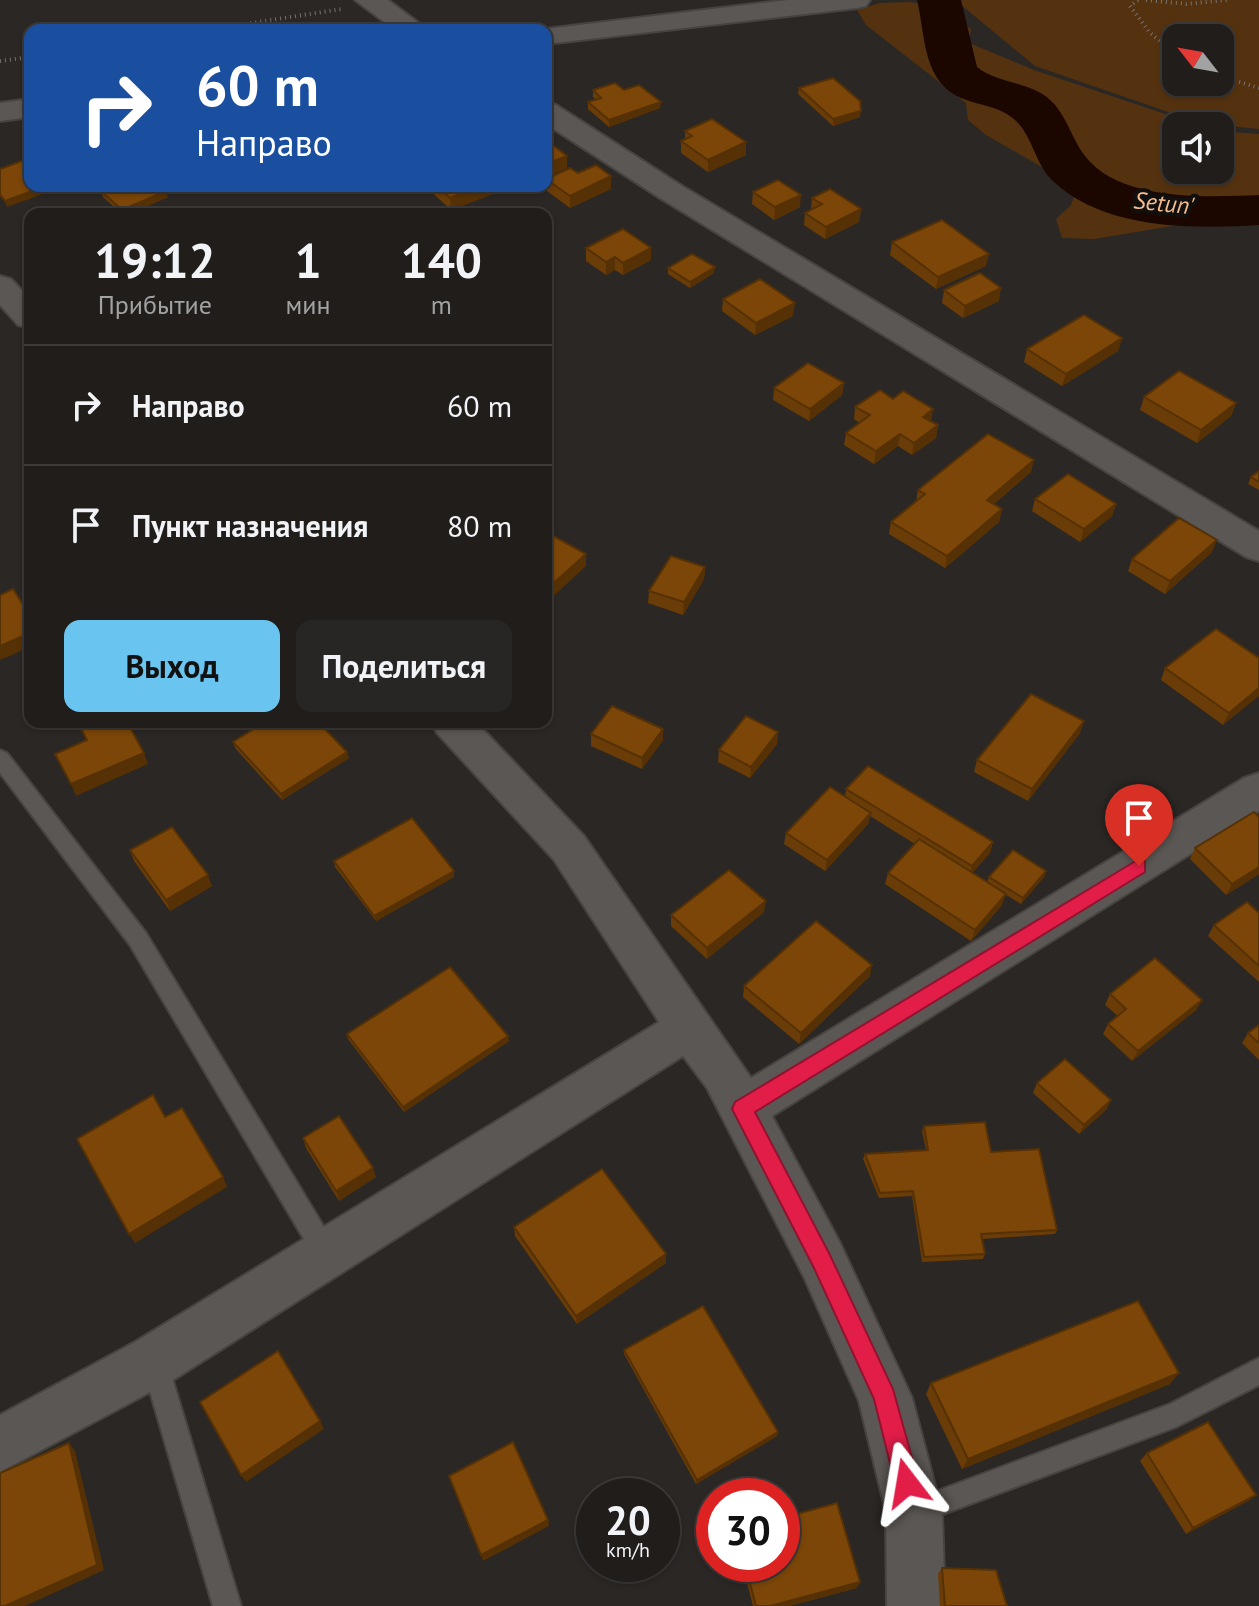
<!DOCTYPE html>
<html lang="ru">
<head>
<meta charset="utf-8">
<style>
  body { margin:0; font-family:"PT Sans",sans-serif; background:#282624; color:#f1f3f6; height:100vh; display:flex; flex-direction:column; font-size:30px; white-space:nowrap }
  * { box-sizing:border-box; margin:0 }
  p { font-size:26px; color:#a2a2a3 }
  .icon { flex:none; width:44px; height:44px; fill:none; stroke:currentColor; stroke-width:2; stroke-linecap:round; stroke-linejoin:round }
  .map { position:relative; flex:1; overflow:hidden }
  .sheet { position:absolute; left:24px; top:208px; width:528px; height:520px; display:flex; flex-direction:column; background:#201d1b; border-radius:16px; box-shadow:0 2px 6px #0004,0 0 0 2px #3d3b3a }
  .sheet>* { flex:none }
  .guide { position:absolute; left:24px; top:24px; width:528px; height:168px; border-radius:16px; box-shadow:0 2px 6px #0004,0 0 0 2px #3d3b3a; background:#1a4fa0; color:#fff; overflow:hidden }
  .needle { width:52px; rotate:301deg }
  .buttons { position:absolute; left:1162px; top:24px; display:grid; gap:16px }
  .buttons a { display:grid; place-items:center; width:72px; height:72px; border-radius:16px; background:#201d1b; box-shadow:0 2px 6px #0004,0 0 0 2px #3d3b3a; font-size:40px }
  .speed { position:absolute; left:576px; top:1478px; display:flex; gap:16px; font-size:40px; font-weight:700; text-align:center }
  .speed>* { display:grid; place-content:center; width:104px; height:104px; border-radius:50%; background:#201d1b; box-shadow:0 2px 6px #0004,0 0 0 2px #3d3b3a; line-height:1 }
  .speed small { font-size:20px; font-weight:400 }
  .speed .limit { border:12px solid #d22; background:#fff; color:#111 }
  .pin { position:absolute; display:grid; place-items:center; width:68px; height:68px; color:#fff; margin:-82px -34px; border-radius:50% 50% 50% 0; rotate:-45deg; box-shadow:0 0 8px #0007 }
  .pin .icon { rotate:45deg }
  .me { position:absolute; width:88px; margin:-44px; rotate:346deg; stroke-linejoin:round; filter:drop-shadow(0 0 6px #0008) }
  .turn { display:flex; align-items:center; gap:28px; height:168px; padding:0 40px; font-size:36px }
  .turn .icon { width:104px; height:104px; stroke-width:2.5 }
  .turn b { display:block; font-size:56px; line-height:68px }
  .eta { display:flex; justify-content:space-evenly; align-items:center; height:136px; text-align:center }
  .eta b { font-size:48px; font-weight:600; line-height:56px }
  .primary-button { display:flex; gap:16px; margin-top:auto; padding:16px 40px }
  .primary-button a { flex:1; height:92px; border-radius:16px; background:#69c4f0; color:#111; font-size:32px; font-weight:600; line-height:92px; text-align:center }
  .primary-button a+a { background:#282624; color:#f1f3f6 }
  ul { padding:0; list-style:none }
  li { display:flex; align-items:center; gap:24px; height:120px; padding:0 40px; border-top:2px solid #3d3b3a }
  li div { flex:1 }
  li b { display:block; font-size:30px }
  li em { font-style:normal }
  .map>svg:first-child { display:block }
  .green { fill:#543210; fill-rule:evenodd }
  .lines { fill:none; stroke-linecap:round; stroke-linejoin:round }
  .river { fill:#1b0700; fill-rule:evenodd }
  .service-casing { stroke:#464340; stroke-width:4 }
  .minor-casing { stroke:#464340; stroke-width:4 }
  .tertiary-casing { stroke:#464340; stroke-width:4 }
  .path { stroke:#75726f; stroke-width:4; stroke-dasharray:1 4; stroke-linecap:butt }
  .service { fill:#5b5754; fill-rule:evenodd }
  .minor { fill:#5b5754; fill-rule:evenodd }
  .tertiary { fill:#5b5754; fill-rule:evenodd }
  .wall { fill:#6a3c07 }
  .shaded-wall { fill:#563106 }
  .building { fill:#7b4608; stroke:#563106; stroke-width:2 }
  .route { fill:#e11d48; stroke:#92132f; stroke-width:2 }
  .labels { text-anchor:middle; dominant-baseline:central; stroke-width:8; stroke-linejoin:round; paint-order:stroke }
  .far-water-label { font-size:24px; font-style:italic; fill:#f7bd8c; stroke:#11100f }
</style>
</head>
<body>
<div class="map">
<svg width="1259" height="1606" viewBox="0 0 1259 1606">
  <rect width="100%" height="100%" fill="#2a2724"/>
  <g class="green">
    <path d="M955,0H1259V129L1218,125L1180,116L1035,66ZM1176,38H1220V82H1176Z"/>
    <path d="M908,2L935,5L971,29L969,43L1034,70L1201,126H1176V170H1220V131L1259,134V223L1209,220L1094,239L1062,238L1056,219L1071,205L1077,187L986,135L968,120L966,103L866,25L857,10L880,3Z"/>
  </g>
  <g class="lines">
    <path class="river" d="M917,0H961L977,67C997,83 1023,81 1044,95C1066,110 1070,137 1085,156C1120,202 1208,197 1259,195V225C1193,229 1106,230 1054,182C1035,165 1033,136 1015,120C1001,107 982,106 964,99C922,83 926,37 917,0Z"/>
    <g class="service-casing">
      <g id="service">
        <path d="M0,750L7,753L146,933L336,1247L339,1255L336,1263L327,1267L318,1263L130,945L0,773Z"/>
        <path d="M154,1348L163,1352L167,1361L241,1606H213L141,1361L145,1352Z"/>
        <path d="M1259,1358V1385L1176,1427L914,1525L905,1521L901,1512L905,1503L1170,1404Z"/>
      </g>
    </g>
    <g class="minor-casing">
      <g id="minor">
        <path d="M788,0H870L866,6L857,8L546,44V30H537Z"/>
        <path d="M546,102L556,105L682,186L1259,531V561L1246,557L660,198L546,124Z"/>
        <path d="M0,276L11,279L30,299V328L18,325L0,305Z"/>
        <path d="M431,722H476L584,836L751,1078L1244,778L1259,773V811L772,1116L840,1243L912,1398L942,1512L945,1606H887L886,1512L859,1401L804,1277L707,1088L683,1056L173,1380L0,1472V1415L135,1342L659,1022L554,860L437,733Z"/>
      </g>
    </g>
    <g class="tertiary-casing">
      <g id="tertiary">
        <path d="M355,0H388L428,30H395Z"/>
        <path d="M30,99V117L0,121V103Z"/>
      </g>
    </g>
    <g class="path">
      <path d="M1138,0L1130,6L1150,33L1176,54"/>
      <path d="M1146,0L1186,4L1227,0"/>
      <path d="M206,30L342,9"/>
      <path d="M0,61L30,57"/>
      <path d="M1220,76L1259,88"/>
    </g>
    <use href="#service" class="service"/>
    <use href="#minor" class="minor"/>
    <use href="#tertiary" class="tertiary"/>
  </g>
  <g class="wall">
    <path d="M799,88L860,117L833,126L798,94Z"/>
    <path d="M593,90H624L660,108L609,127L588,109V102L596,100L593,97Z"/>
    <path d="M685,131L746,142V155L708,172L681,153V141L685,139Z"/>
    <path d="M578,173L611,176V189L570,208L547,191L546,179Z"/>
    <path d="M427,186H513L451,210L427,188Z"/>
    <path d="M101,191L168,197L129,214H122L103,197Z"/>
    <path d="M753,192L800,207L774,220L752,204Z"/>
    <path d="M812,198L861,209L859,222L825,239L804,225L805,213L811,210Z"/>
    <path d="M892,242L986,266L936,289L890,255Z"/>
    <path d="M586,248H651V260L623,275L615,270L606,275L586,261Z"/>
    <path d="M668,268L714,273L690,288L668,274Z"/>
    <path d="M944,290L999,301L963,318L942,303Z"/>
    <path d="M723,299L793,316L755,335L722,311Z"/>
    <path d="M1122,338L1118,351L1062,386L1024,362L1027,349Z"/>
    <path d="M844,383L842,395L809,421L773,400L774,388Z"/>
    <path d="M1144,397L1236,403L1231,416L1197,443L1140,410Z"/>
    <path d="M855,407L931,421L938,425L936,438L912,455L898,446L874,464L844,445L846,433L860,423L854,419Z"/>
    <path d="M1259,471V490L1248,484L1251,477Z"/>
    <path d="M1031,472L994,504L1002,509L999,522L945,568L889,534L891,522L916,501L918,490Z"/>
    <path d="M1035,499L1116,504L1112,516L1080,542L1032,511Z"/>
    <path d="M1212,552L1165,594L1128,571L1132,559Z"/>
    <path d="M705,567L704,579L683,615L648,603L649,591Z"/>
    <path d="M1259,658L1223,725L1161,680L1165,668Z"/>
    <path d="M663,729V740L642,769L591,746V734Z"/>
    <path d="M778,732L777,744L750,778L718,762L719,750Z"/>
    <path d="M1080,733L1028,801L974,772L977,760Z"/>
    <path d="M233,742L349,758L282,800L235,748Z"/>
    <path d="M846,789L993,842L990,853L972,873L987,883L989,877L1046,871L1044,877L1021,904L992,886L1002,905L971,941L885,884L888,873L915,844L870,816L868,824L825,871L784,844L786,833L845,797Z"/>
    <path d="M1195,848L1259,874L1226,895L1190,859Z"/>
    <path d="M130,850L212,886L170,911L134,861Z"/>
    <path d="M334,861L454,877L376,921L335,867Z"/>
    <path d="M764,912L707,959L671,926V915Z"/>
    <path d="M1259,913V982L1208,936L1214,925Z"/>
    <path d="M870,976L799,1044L743,997L744,986Z"/>
    <path d="M1110,994L1202,1000L1196,1010L1132,1061L1103,1034L1108,1024L1118,1016L1105,1005Z"/>
    <path d="M1259,1025V1060L1242,1043L1248,1033Z"/>
    <path d="M347,1034L509,1041L404,1112L348,1039Z"/>
    <path d="M1037,1083L1111,1100L1106,1110L1079,1134L1033,1093Z"/>
    <path d="M924,1126L991,1152L1057,1230L1055,1234L982,1239L985,1254L983,1259L922,1262L912,1196L879,1198L863,1159L865,1154L926,1150L922,1131Z"/>
    <path d="M303,1138L376,1177L339,1201L306,1148Z"/>
    <path d="M514,1227L666,1254V1263L577,1324L515,1236Z"/>
    <path d="M624,1350L777,1436L696,1484L624,1354Z"/>
    <path d="M931,1383L1170,1384L962,1469L926,1394Z"/>
    <path d="M1147,1453L1256,1495L1248,1501L1186,1534L1140,1461Z"/>
    <path d="M742,1564H782L857,1588L789,1606H753Z"/>
    <path d="M942,1568L1007,1606H940L938,1574Z"/>
  </g>
  <g class="shaded-wall">
    <path d="M661,102L660,108L609,127V120Z"/>
    <path d="M861,111L860,117L833,126V119Z"/>
    <path d="M746,142V155L708,172V160Z"/>
    <path d="M567,156V168L546,177V164Z"/>
    <path d="M611,176V189L570,208V196Z"/>
    <path d="M46,186H65L7,207L5,201Z"/>
    <path d="M480,186H513L451,210L450,198Z"/>
    <path d="M166,191L168,197L129,214H124L122,210Z"/>
    <path d="M801,195L800,207L774,220L775,207Z"/>
    <path d="M861,209L859,222L825,239L826,227Z"/>
    <path d="M651,248V260L623,275V263Z"/>
    <path d="M989,254L986,266L936,289L938,277Z"/>
    <path d="M615,257V270L606,275V262Z"/>
    <path d="M715,267L714,273L690,288V282Z"/>
    <path d="M1001,288L999,301L963,318L965,306Z"/>
    <path d="M795,303L793,316L755,335L756,323Z"/>
    <path d="M1122,338L1118,351L1062,386L1066,374Z"/>
    <path d="M844,383L842,395L809,421L810,409Z"/>
    <path d="M1236,403L1231,416L1197,443L1201,430Z"/>
    <path d="M933,409L931,422L923,417Z"/>
    <path d="M938,425L936,438L912,455L914,443Z"/>
    <path d="M900,434L898,446L874,464L876,451Z"/>
    <path d="M1034,460L1031,472L984,512L987,500Z"/>
    <path d="M1116,504L1112,516L1080,542L1084,529Z"/>
    <path d="M1002,509L999,522L945,568L947,556Z"/>
    <path d="M1217,540L1212,552L1165,594L1170,581Z"/>
    <path d="M586,554V566L546,603V590Z"/>
    <path d="M705,567L704,579L683,615L684,602Z"/>
    <path d="M30,633V647L0,660V646Z"/>
    <path d="M1259,688V696L1223,725L1229,713Z"/>
    <path d="M1084,721L1080,733L1028,801L1032,789Z"/>
    <path d="M663,729V740L642,769V758Z"/>
    <path d="M778,732L777,744L750,778L751,767Z"/>
    <path d="M347,752L349,758L282,800L281,794Z"/>
    <path d="M144,753L148,764L76,796L71,784Z"/>
    <path d="M871,813L868,824L825,871L827,860Z"/>
    <path d="M993,842L990,853L969,877L972,866Z"/>
    <path d="M1259,867V874L1226,895L1232,884Z"/>
    <path d="M454,871V877L376,921L374,916Z"/>
    <path d="M1046,871L1044,877L1021,904L1023,898Z"/>
    <path d="M208,875L212,886L170,911L166,900Z"/>
    <path d="M1006,894L1002,905L971,941L975,930Z"/>
    <path d="M766,901L764,912L707,959V948Z"/>
    <path d="M872,965L870,976L799,1044L801,1033Z"/>
    <path d="M1202,1000L1196,1010L1132,1061L1138,1051Z"/>
    <path d="M508,1036L509,1041L404,1112L403,1107Z"/>
    <path d="M1111,1100L1106,1110L1079,1134L1084,1125Z"/>
    <path d="M373,1168L376,1177L339,1201L336,1191Z"/>
    <path d="M223,1177L227,1187L135,1243L129,1234Z"/>
    <path d="M666,1254V1263L577,1324L576,1316Z"/>
    <path d="M1179,1373L1170,1384L962,1469L968,1459Z"/>
    <path d="M320,1421L324,1429L246,1482L241,1475Z"/>
    <path d="M778,1432L777,1436L696,1484L697,1480Z"/>
    <path d="M69,1443L75,1451L104,1570L25,1606H5Z"/>
    <path d="M1256,1495L1248,1501L1186,1534L1193,1528Z"/>
    <path d="M548,1520L549,1526L483,1561L481,1555Z"/>
    <path d="M860,1582L857,1588L789,1606H770Z"/>
  </g>
  <g class="building">
    <path d="M833,78L860,101L861,111L833,119L799,88Z"/>
    <path d="M615,83L624,90L639,85L661,102L609,120L588,102L601,98L593,90Z"/>
    <path d="M712,119L746,142L708,160L681,141L692,136L685,131Z"/>
    <path d="M546,140L567,156L546,164Z"/>
    <path d="M30,158V186H46L5,201L0,195V169Z"/>
    <path d="M596,165L611,176L570,196L546,179L570,168L578,173Z"/>
    <path d="M778,180L801,195L775,207L753,192Z"/>
    <path d="M113,186H160L166,191L122,210L101,191Z"/>
    <path d="M437,186H480L450,198Z"/>
    <path d="M830,189L861,209L826,227L805,213L822,204L812,198Z"/>
    <path d="M942,220L989,254L938,277L892,242Z"/>
    <path d="M623,229L651,248L623,263L615,257L606,262L586,248Z"/>
    <path d="M692,254L715,267L690,282L668,268Z"/>
    <path d="M980,273L1001,288L965,306L944,290Z"/>
    <path d="M760,279L795,303L756,323L723,299Z"/>
    <path d="M1084,315L1122,338L1066,374L1027,349Z"/>
    <path d="M808,363L844,383L810,409L774,388Z"/>
    <path d="M1179,371L1236,403L1201,430L1144,397Z"/>
    <path d="M880,390L893,399L903,391L933,409L923,417L938,425L914,443L900,434L876,451L846,433L870,415L855,407Z"/>
    <path d="M988,434L1034,460L987,500L1002,509L947,556L891,522L925,494L918,490Z"/>
    <path d="M1259,471V482L1251,477Z"/>
    <path d="M1068,474L1116,504L1084,529L1035,499Z"/>
    <path d="M1179,518L1217,540L1170,581L1132,559Z"/>
    <path d="M546,532L586,554L546,590Z"/>
    <path d="M671,556L705,567L684,602L649,591Z"/>
    <path d="M13,589L30,615V633L0,646V595Z"/>
    <path d="M1216,629L1259,658V688L1229,713L1165,668Z"/>
    <path d="M1031,694L1084,721L1032,789L977,760Z"/>
    <path d="M612,706L663,729L642,758L591,734Z"/>
    <path d="M746,716L778,732L751,767L719,750Z"/>
    <path d="M84,722H127L144,753L71,784L55,754L87,740L79,724Z"/>
    <path d="M265,722H318L347,752L281,794L233,742Z"/>
    <path d="M868,766L993,842L972,866L846,789Z"/>
    <path d="M830,787L871,813L827,860L786,833Z"/>
    <path d="M1254,812L1259,817V867L1232,884L1195,848Z"/>
    <path d="M412,818L454,871L374,916L334,861Z"/>
    <path d="M172,827L208,875L166,900L130,850Z"/>
    <path d="M919,839L1006,894L975,930L888,873Z"/>
    <path d="M1013,850L1046,871L1023,898L989,877Z"/>
    <path d="M729,870L766,901L707,948L671,915Z"/>
    <path d="M1247,902L1259,913V966L1214,925Z"/>
    <path d="M816,921L872,965L801,1033L744,986Z"/>
    <path d="M1155,958L1202,1000L1138,1051L1108,1024L1126,1009L1110,994Z"/>
    <path d="M450,967L508,1036L403,1107L347,1034Z"/>
    <path d="M1259,1025V1043L1248,1033Z"/>
    <path d="M1065,1059L1111,1100L1084,1125L1037,1083Z"/>
    <path d="M153,1095L165,1117L182,1108L223,1177L129,1234L77,1139Z"/>
    <path d="M339,1116L373,1168L336,1191L303,1138Z"/>
    <path d="M985,1122L991,1152L1039,1149L1057,1230L981,1234L985,1254L924,1257L913,1191L880,1193L865,1154L928,1150L924,1126Z"/>
    <path d="M602,1169L666,1254L576,1316L514,1227Z"/>
    <path d="M1138,1301L1179,1373L968,1459L931,1383Z"/>
    <path d="M703,1306L778,1432L697,1480L624,1350Z"/>
    <path d="M278,1351L320,1421L241,1475L200,1402Z"/>
    <path d="M1208,1422L1256,1495L1193,1528L1147,1453Z"/>
    <path d="M513,1442L548,1520L481,1555L449,1476Z"/>
    <path d="M69,1443L97,1565L5,1606H0V1473Z"/>
    <path d="M837,1503L860,1582L770,1606H756L745,1564H782V1518Z"/>
    <path d="M942,1568L996,1570L1007,1606H945Z"/>
  </g>
  <path class="route" d="M1139,859L1145,861V872L755,1112L829,1253L893,1389L919,1483L915,1492L907,1495L898,1492L895,1483L874,1399L814,1268L732,1109L735,1102Z"/>
  <g class="labels">
    <g class="far-water-label">
      <text transform="translate(1164 203) rotate(6)">Setun'</text>
    </g>
  </g>
</svg>
<div class="buttons">
<a><svg class="needle" viewBox="-14 -14 28 28"><path d="M0-13l5 13h-10z" fill="#e53935"/><path d="M0 13l5-13h-10z" fill="#a2a2a3"/></svg></a>
<a><svg class="icon" aria-label="sound" viewBox="0 0 24 24"><path d="M4 9h4l5-4v14l-5-4H4zM17 9q2 3 0 6"/></svg></a>
</div>
<div class="speed"><div>20<small>km/h</small></div><div class="limit">30</div></div>
<div class="pin" style="left:1139px;top:866px;background:#d93025"><svg class="icon" aria-label="arrive" viewBox="0 0 24 24"><path d="M6 21V4h12l-3 4 3 4H6"/></svg></div>
<svg class="me" style="left:907px;top:1483px" viewBox="-20 -20 40 40"><path d="M0-17L14 15 0 8-14 15z" fill="#e11d48" stroke="#fff" stroke-width="4"/></svg>
<div class="guide">
<div class="turn"><svg class="icon" aria-label="right" viewBox="0 0 24 24"><path d="M7 20v-9h11M14 6l5 5-5 5"/></svg><div><b>60 m</b>Направо</div></div>
</div>
<section class="sheet">
<div class="eta">
<div><b>19:12</b><p>Прибытие</p></div>
<div><b>1</b><p>мин</p></div>
<div><b>140</b><p>m</p></div>
</div>
<ul>
<li><svg class="icon" aria-label="right" viewBox="0 0 24 24"><path d="M7 20v-9h11M14 6l5 5-5 5"/></svg><div><b>Направо</b></div><em>60 m</em></li>
<li><svg class="icon" aria-label="arrive" viewBox="0 0 24 24"><path d="M6 21V4h12l-3 4 3 4H6"/></svg><div><b>Пункт назначения</b></div><em>80 m</em></li>
</ul>
<div class="primary-button"><a>Выход</a><a>Поделиться</a></div>
</section>
</div>
</body>
</html>
